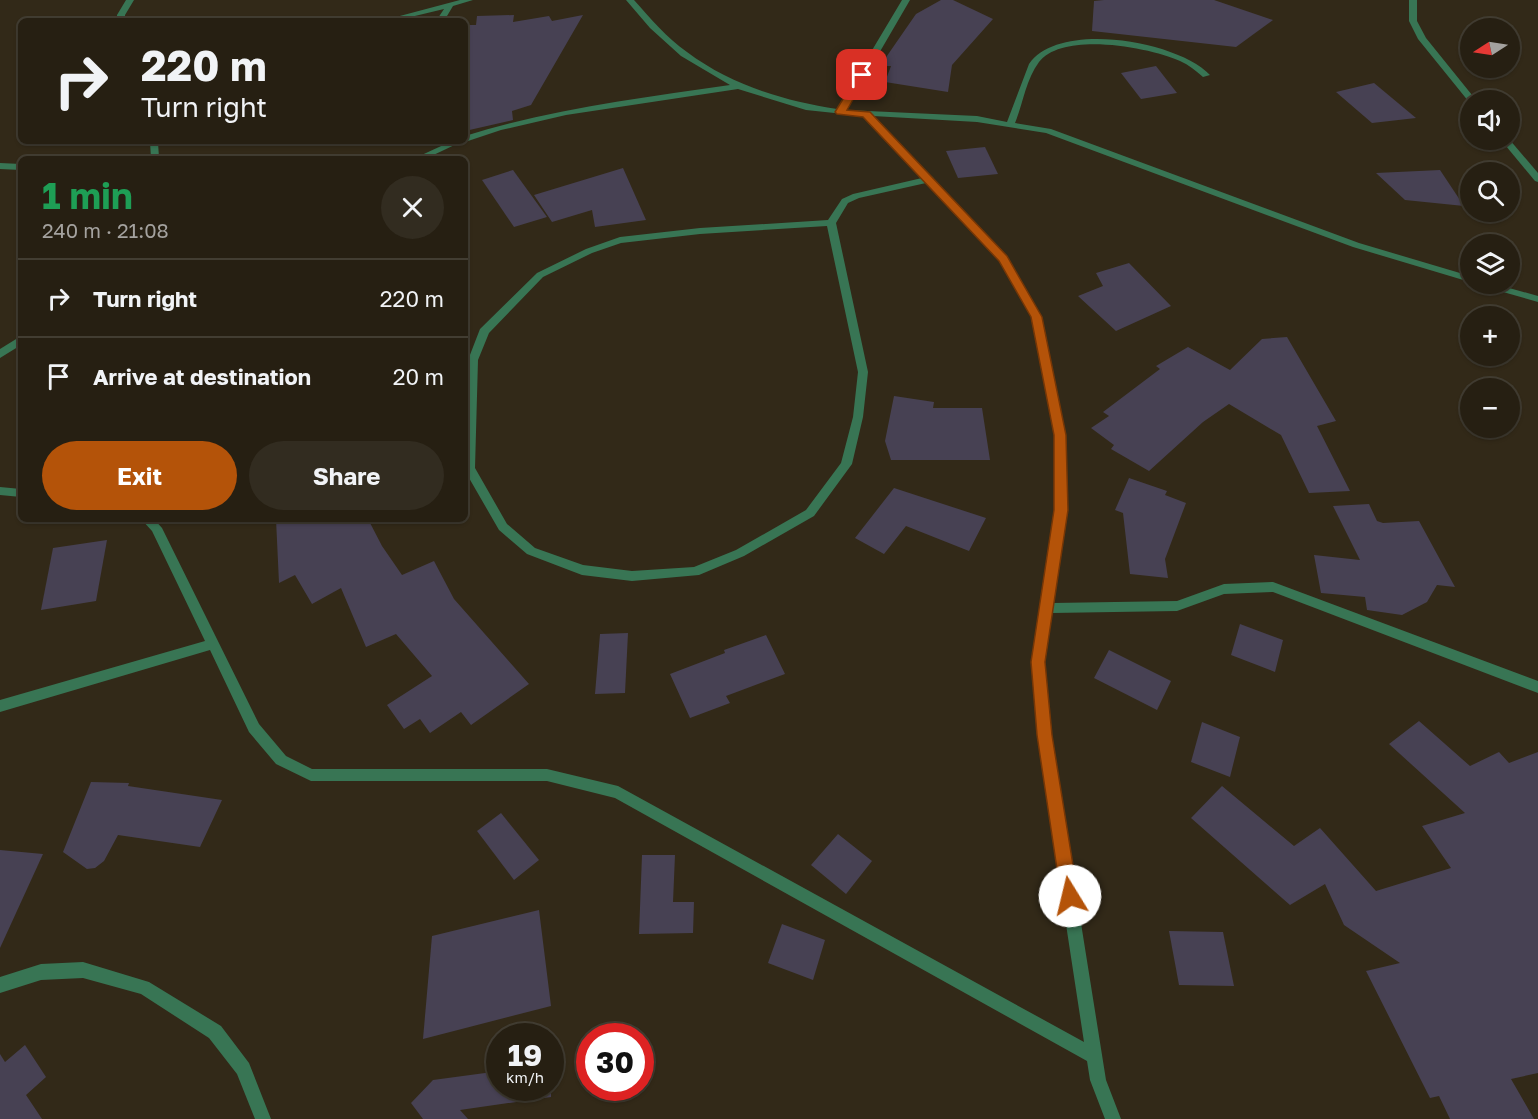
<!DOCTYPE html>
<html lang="en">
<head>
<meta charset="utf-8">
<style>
  body { margin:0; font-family:"Golos Text",sans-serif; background:#322c20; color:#f1f3f6; height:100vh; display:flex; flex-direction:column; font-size:22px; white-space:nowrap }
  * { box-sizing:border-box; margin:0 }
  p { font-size:20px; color:#a4a29f }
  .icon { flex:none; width:33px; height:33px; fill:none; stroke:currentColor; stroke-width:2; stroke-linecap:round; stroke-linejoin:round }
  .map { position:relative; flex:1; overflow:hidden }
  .details { position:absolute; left:18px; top:156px; width:450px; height:366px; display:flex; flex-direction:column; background:#261f12; border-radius:9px; box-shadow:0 2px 4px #0004,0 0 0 2px #423d32 }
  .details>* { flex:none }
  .top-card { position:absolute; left:18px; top:18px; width:450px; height:126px; border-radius:9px; box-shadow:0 2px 4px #0004,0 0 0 2px #423d32; background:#261f12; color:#f1f3f6; overflow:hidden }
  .needle { width:39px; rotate:258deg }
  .buttons { position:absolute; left:1460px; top:18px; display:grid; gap:12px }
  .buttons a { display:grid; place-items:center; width:60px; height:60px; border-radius:50%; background:#261f12; box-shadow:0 2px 4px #0004,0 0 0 2px #423d32; font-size:30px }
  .speed { position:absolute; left:486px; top:1023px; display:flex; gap:12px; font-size:30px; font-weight:700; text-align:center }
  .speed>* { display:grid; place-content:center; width:78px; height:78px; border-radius:50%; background:#261f12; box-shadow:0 2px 4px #0004,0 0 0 2px #423d32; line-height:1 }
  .speed small { font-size:15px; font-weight:400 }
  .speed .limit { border:9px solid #d22; background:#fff; color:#111 }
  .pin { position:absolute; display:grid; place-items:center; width:51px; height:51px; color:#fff; margin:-26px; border-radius:12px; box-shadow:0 3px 9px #0006 }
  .me { position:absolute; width:66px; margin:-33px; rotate:351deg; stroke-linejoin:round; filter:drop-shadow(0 0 4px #0008) }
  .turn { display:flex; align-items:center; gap:21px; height:126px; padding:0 24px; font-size:27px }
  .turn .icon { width:78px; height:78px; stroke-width:2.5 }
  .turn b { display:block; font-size:42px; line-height:51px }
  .round { display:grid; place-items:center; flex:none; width:63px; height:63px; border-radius:32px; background:#322c20 }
  .summary { display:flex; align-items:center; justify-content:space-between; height:102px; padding:0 24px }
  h1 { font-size:36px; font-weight:700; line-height:45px; color:#1e9e55 }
  .cta { display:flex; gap:12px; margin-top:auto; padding:12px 24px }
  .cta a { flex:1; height:69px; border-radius:36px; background:#b45309; color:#fff; font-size:24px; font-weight:700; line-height:69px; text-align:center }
  .cta a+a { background:#322c20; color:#f1f3f6 }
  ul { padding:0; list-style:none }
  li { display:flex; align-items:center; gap:18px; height:78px; padding:0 24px; border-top:2px solid #423d32 }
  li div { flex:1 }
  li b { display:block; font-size:22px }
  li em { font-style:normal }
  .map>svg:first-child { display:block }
  .building { fill:#474153 }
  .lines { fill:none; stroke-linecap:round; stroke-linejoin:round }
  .minor { fill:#387554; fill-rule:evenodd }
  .route { fill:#b45309; stroke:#753606; stroke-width:1.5 }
</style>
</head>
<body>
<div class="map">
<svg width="1538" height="1119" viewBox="0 0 1538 1119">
  <rect width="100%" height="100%" fill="#322918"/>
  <g class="building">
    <path d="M941,0H953L993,19L952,65L948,92L885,82L891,66H880L916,14Z"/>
    <path d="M1104,0H1214L1273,20L1236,47L1092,31L1094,1Z"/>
    <path d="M514,15L513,22L549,16L552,21L583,15L531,105L512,111L513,120L465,131V25H476L477,16Z"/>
    <path d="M1156,66L1177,93L1141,99L1121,73Z"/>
    <path d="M1374,83L1416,118L1372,123L1336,92Z"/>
    <path d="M985,147L998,174L958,178L946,151Z"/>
    <path d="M623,168L646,220L595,227L592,210L552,222L534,195Z"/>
    <path d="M513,170L547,217L514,227L482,180Z"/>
    <path d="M1440,170L1464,206L1405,200L1376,173Z"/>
    <path d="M1129,263L1171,306L1116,331L1078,296L1103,286L1096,273Z"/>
    <path d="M1287,337L1336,421L1317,426L1350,491L1309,493L1281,435L1229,404L1203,422L1149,471L1111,449L1114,445L1091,428L1109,416L1103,412L1160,369L1156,366L1188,347L1230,370L1262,339Z"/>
    <path d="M894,396L934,402L933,408H982L990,460H891L885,441Z"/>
    <path d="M1129,478L1167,491L1165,495L1186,503L1165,559L1168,578L1130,574L1123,513L1115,510Z"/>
    <path d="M894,488L986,518L969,551L906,526L884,554L855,538Z"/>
    <path d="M1369,504L1377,521L1383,523L1419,521L1455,587L1437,585L1427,602L1402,615L1367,610L1365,597L1321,593L1314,555L1360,560L1333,506Z"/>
    <path d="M276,519H368L382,546L402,575L434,561L454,599L529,684L471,725L461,712L430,733L420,719L404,729L387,705L432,676L396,634L366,647L341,588L312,604L295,575L279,583Z"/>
    <path d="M107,540L96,601L41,610L53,548Z"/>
    <path d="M1240,624L1283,640L1275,672L1231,655Z"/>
    <path d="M628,633L625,693L595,694L600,634Z"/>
    <path d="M766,635L785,674L726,696L730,703L690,718L670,674L725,653L724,650Z"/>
    <path d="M1109,650L1171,681L1157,710L1094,678Z"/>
    <path d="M1419,721L1470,766L1499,752L1509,763L1538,752V1073L1511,1079L1534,1119H1450L1439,1096L1430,1098L1366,971L1400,963L1344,925L1325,884L1290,905L1191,818L1222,786L1294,846L1320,828L1376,891L1451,868L1422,826L1465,813L1389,744Z"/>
    <path d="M1202,722L1240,737L1230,777L1191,762Z"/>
    <path d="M91,782L129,783L128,786L222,800L200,847L118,835L104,861L95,868L87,869L63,852Z"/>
    <path d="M501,813L539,860L514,880L477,831Z"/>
    <path d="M838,834L872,861L846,894L811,865Z"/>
    <path d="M0,850L43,854L0,948Z"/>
    <path d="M642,855H675L673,902H694L693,933L639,934Z"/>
    <path d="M539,910L551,1006L423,1039L432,936Z"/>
    <path d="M782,924L825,940L813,980L768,963Z"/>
    <path d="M1169,931L1223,932L1234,986L1179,985Z"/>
    <path d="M25,1045L46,1077L26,1095L42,1119H0V1054L5,1062Z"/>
    <path d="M551,1063V1097L460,1110L468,1119H423L411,1103L433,1080L500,1071V1088H550Z"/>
  </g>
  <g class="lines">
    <g class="minor">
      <path d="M126,0H134L125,15V21H117V15Z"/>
      <path d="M460,0H473L453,6L444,21H436L444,9L394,21H381Z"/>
      <path d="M626,0H634C650,18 667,38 687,52C731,85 784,101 837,109L902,0H910L846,110L977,116L1007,122L1029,64C1059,20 1178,41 1210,75L1203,77C1196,71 1189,65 1180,61C1149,47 1063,31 1039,62C1026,79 1023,104 1015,123L1051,129L1359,243L1470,276V282L1353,247L1046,133L977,122L873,116L930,176L933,177L934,180L1006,257L1041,317L1066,435L1067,510L1053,603L1177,601L1224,584L1273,582L1538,681V693L1273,592L1224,594L1177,611L1052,613L1044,662L1051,735L1106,1080L1121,1119H1105L1090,1080L1087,1061L615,798L547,781H311L276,764L249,732L210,650L0,712V700L205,641L152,531L141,519H154L162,528L259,724L286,756L312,769H547L618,786L1084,1042L1037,735L1032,662L1055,510L1054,435L1031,317L999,261L926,183L859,198L848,203L836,223L868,372L863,417L852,464L814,516L744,556L699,575L632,581L582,575L527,554L499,530L465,471L468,360L480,329L537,273L586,249L620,237L700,228L828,220L842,199L853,194L922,178L863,116L806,110L738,89L566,115L501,130L468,141H463L425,159H413L452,141H465V136C551,109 640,98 730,85L681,56L650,28ZM827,226L858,372L853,417L841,463L806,510L736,550L694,567L632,571L583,565L535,548L507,524L475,468L478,360L489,333L543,277L592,253L621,243L700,234Z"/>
      <path d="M1409,0H1417V21L1426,38L1476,100L1469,102L1418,39L1409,21Z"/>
      <path d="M1509,139L1538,173V182L1535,181L1501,140Z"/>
      <path d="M150,141H158L159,159H151Z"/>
      <path d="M0,163L21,164V170L0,169Z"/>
      <path d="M1480,284H1495L1538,296V302L1482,286Z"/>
      <path d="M21,336V345L0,358V349Z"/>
      <path d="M0,487L21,489V497L0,495Z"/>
      <path d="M83,962L149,982L221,1026L249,1063L271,1119H255L237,1074L209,1038L141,994L83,978L41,980L0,993V977L41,964Z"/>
    </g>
  </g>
  <path class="route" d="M859,73L867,75L847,110L870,112L1007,256L1042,317L1066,435L1068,510L1045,662L1052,735L1078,896L1076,901L1070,904L1064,901L1061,896L1037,735L1031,662L1054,510V435L1031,317L999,261L863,117L837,114L835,112Z"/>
</svg>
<div class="buttons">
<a><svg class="needle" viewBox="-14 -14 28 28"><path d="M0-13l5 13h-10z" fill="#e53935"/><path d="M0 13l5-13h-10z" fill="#a4a29f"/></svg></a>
<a><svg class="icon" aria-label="sound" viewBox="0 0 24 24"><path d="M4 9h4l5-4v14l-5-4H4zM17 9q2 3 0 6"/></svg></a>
<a><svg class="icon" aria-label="search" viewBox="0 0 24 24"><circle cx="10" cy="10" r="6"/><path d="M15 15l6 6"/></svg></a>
<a><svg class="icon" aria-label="layers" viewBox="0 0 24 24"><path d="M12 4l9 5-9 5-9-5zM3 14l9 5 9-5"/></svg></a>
<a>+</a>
<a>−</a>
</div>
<div class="speed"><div>19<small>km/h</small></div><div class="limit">30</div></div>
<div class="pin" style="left:862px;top:75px;background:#d93025"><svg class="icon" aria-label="arrive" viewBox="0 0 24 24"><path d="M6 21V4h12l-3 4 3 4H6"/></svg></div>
<svg class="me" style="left:1070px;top:896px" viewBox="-20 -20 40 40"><circle r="19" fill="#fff"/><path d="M0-13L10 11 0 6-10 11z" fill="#b45309"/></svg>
<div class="top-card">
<div class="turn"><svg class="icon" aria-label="right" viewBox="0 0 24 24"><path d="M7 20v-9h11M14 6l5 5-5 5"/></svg><div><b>220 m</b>Turn right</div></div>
</div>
<section class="details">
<div class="summary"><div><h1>1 min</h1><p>240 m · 21:08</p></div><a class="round"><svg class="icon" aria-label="close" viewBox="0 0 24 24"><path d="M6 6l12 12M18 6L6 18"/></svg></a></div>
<ul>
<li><svg class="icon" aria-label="right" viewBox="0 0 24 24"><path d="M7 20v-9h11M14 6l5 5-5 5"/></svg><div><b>Turn right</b></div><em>220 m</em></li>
<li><svg class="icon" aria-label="arrive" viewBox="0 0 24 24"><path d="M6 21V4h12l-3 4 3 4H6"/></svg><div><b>Arrive at destination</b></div><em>20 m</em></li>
</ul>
<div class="cta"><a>Exit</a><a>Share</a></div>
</section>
</div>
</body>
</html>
